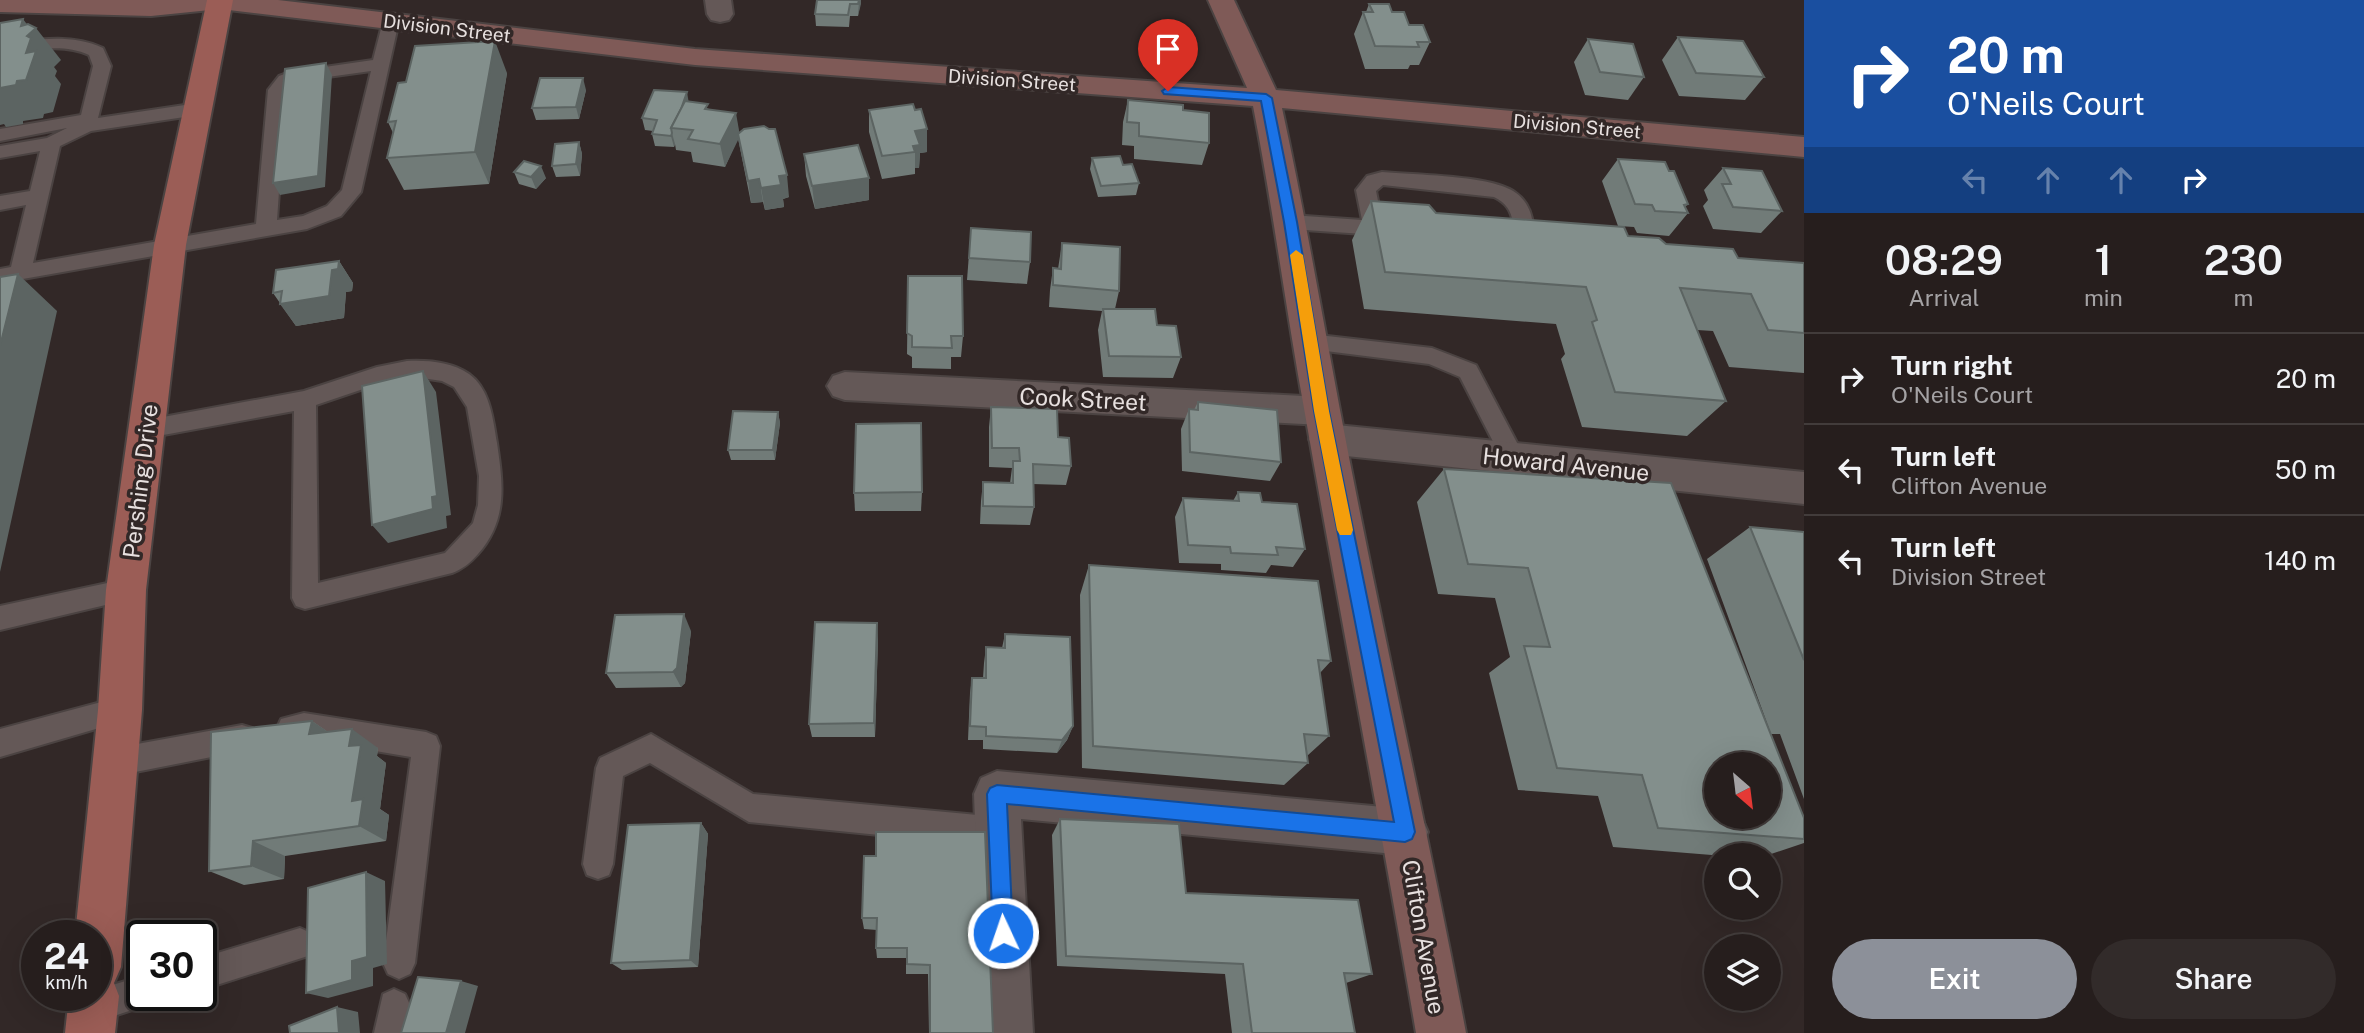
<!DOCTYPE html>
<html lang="en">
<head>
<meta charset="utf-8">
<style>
  body { margin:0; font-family:"Public Sans",sans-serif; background:#322b2a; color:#f1f3f6; height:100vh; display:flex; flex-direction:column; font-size:26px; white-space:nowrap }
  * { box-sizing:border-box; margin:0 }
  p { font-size:23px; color:#a4a2a4 }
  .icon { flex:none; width:38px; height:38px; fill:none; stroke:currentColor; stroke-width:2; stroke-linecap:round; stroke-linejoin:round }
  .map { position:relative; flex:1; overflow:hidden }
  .drawer { display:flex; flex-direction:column; background:#261e1d; width:560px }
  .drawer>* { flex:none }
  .hud { background:#1a4fa0; color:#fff; overflow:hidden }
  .needle { width:46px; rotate:152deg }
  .fabs { position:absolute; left:1704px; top:752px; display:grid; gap:14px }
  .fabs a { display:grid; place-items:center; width:77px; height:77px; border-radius:50%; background:#261e1d; box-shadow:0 7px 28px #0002,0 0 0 2px #423c3b; font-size:35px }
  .speed { position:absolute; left:21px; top:920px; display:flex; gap:14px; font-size:35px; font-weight:700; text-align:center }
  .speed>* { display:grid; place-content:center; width:91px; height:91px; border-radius:50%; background:#261e1d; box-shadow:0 7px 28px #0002,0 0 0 2px #423c3b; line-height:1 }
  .speed small { font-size:18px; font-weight:400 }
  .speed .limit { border:4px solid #111; border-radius:10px; background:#fff; color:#111 }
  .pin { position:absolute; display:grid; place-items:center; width:60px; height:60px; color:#fff; margin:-72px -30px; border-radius:50% 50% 50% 0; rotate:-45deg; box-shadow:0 0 7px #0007 }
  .pin .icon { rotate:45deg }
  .me { position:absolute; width:77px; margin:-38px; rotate:357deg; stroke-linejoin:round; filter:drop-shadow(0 0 5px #0008) }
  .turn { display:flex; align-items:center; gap:24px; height:147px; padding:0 28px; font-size:32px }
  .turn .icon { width:91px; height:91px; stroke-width:2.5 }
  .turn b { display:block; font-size:49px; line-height:60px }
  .lanes { display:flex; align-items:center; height:66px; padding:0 28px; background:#0003; justify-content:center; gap:35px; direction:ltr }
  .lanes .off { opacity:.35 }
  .eta { display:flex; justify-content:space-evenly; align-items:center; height:119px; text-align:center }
  .eta b { font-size:42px; font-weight:600; line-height:49px }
  .button { display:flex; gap:14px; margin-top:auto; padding:14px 28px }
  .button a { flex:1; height:80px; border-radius:42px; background:#8c9099; color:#fff; font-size:28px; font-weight:600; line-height:80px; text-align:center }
  .button a+a { background:#322b2a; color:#f1f3f6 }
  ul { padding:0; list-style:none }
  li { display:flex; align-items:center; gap:21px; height:91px; padding:0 28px; border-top:2px solid #423c3b }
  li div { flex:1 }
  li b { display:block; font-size:26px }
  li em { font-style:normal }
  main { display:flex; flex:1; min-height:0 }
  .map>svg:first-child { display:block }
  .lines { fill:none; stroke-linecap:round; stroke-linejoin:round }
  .lane-casing { stroke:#4b4342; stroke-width:4 }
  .street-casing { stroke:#4b4342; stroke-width:4 }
  .secondary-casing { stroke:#4b4342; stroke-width:4 }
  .primary-casing { stroke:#4b4342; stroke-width:4 }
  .lane { fill:#645857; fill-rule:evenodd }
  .street { fill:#645857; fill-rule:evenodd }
  .secondary { fill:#7f5a57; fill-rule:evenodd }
  .primary { fill:#9b5d56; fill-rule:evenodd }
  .wall { fill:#717b78 }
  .shaded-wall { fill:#5c6462 }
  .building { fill:#838f8c; stroke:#5c6462; stroke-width:2; fill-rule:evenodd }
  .route { fill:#1a73e8; stroke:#114b97; stroke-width:2 }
  .slow { fill:#f59e0b }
  .labels { text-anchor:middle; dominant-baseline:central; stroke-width:7; stroke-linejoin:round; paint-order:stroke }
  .far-street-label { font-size:19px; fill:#e7e0df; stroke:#322827 }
  .street-label { font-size:23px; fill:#e7e0df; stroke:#322827 }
</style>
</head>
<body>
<main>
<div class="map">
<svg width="1804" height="1033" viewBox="0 0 1804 1033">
  <rect width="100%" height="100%" fill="#322827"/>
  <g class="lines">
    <g class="lane-casing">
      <g id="lane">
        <path d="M391,16L399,21L361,192L341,216L307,229L0,283V269L11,267L26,205L0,210V196L30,191L40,151L0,158V146L47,138L67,128L0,141V129L81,115L93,66L89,55C62,42 29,51 0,54V44C35,40 70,33 103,48L111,66L98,118L198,103L207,109L198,115L91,131L60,146L33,263L256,224L268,90L279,76L290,72L373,60L383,21ZM371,71L342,190L327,206L303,216L277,220L286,91L291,84L299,81Z"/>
        <path d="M1382,172C1414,175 1493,175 1516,193C1527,201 1532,213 1533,226C1523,241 1510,243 1494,238L1491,233L1494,228L1513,223C1511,210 1506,203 1494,197L1383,185L1376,191L1382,221L1399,224L1402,229L1399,234L1392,236L1291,229L1284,227L1281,222L1284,217L1291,215L1362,220L1356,190L1367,176Z"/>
        <path d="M1310,334L1432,348L1476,365L1525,458L1521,465L1513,468L1505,465L1460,377L1429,364L1302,348L1299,342L1302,336Z"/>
        <path d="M407,361C427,360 452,362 469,374C490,389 493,419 497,443C503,484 508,520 478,554C470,563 463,569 452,573L305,609L296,606L292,598L294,411L147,438L139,436L135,429L139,422L147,420L304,391L377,367ZM422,378L442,381L454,387L467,407L479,476L478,505L473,523L445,553L318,583L316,405L378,384Z"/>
        <path d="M126,579L135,582L139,590L135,598L0,630V606Z"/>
        <path d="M120,697L130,701L134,710L130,719L0,757V729Z"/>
        <path d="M304,713L426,732L436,736L440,746L415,963L410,974L399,979L388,974L383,963L411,757L304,739L291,741L281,737L277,728L281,719Z"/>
        <path d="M242,725L252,728L256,738L252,748L242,751L115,776L105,772L101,762L105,752L115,748Z"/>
        <path d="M651,734L753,794L999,817L1009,822L1014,832L1009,842L999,847L749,822L650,763L623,776L613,864L609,875L598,879L587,875L583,864L596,768L600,758Z"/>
        <path d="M300,928L311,933L316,944L311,955L201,990V958Z"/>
        <path d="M142,976V996H156L153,1003L93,1023L82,1018L77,1007L82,996H96V990Z"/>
        <path d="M394,989L405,994L410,1005L406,1033H374L383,994Z"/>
      </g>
    </g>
    <g class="street-casing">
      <g id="street">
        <path d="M705,0H731L733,14L729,20L720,22L711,20L707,14Z"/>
        <path d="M845,372L1322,397L1335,401L1340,411L1335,421L1322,425L845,400L833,396L827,386L833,376Z"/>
        <path d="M1327,424L1804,472V504L1327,454L1314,449L1309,439L1314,429Z"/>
        <path d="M997,771L1405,809L1421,816L1428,832L1421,848L1405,855L1021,819L1033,1033H983L974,794L981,778Z"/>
      </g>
    </g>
    <g class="secondary-casing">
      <path id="secondary" d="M0,0H278L695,49L1247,88L1208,0H1234L1276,90L1804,137V157L1282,108C1304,209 1321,309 1340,410C1379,618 1427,825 1466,1033H1416C1381,826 1341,620 1305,414C1286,311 1273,208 1253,106L695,65L220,9L151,16L0,12Z"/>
    </g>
    <g class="primary-casing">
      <path id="primary" d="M207,0H233L186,245L146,590L142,710L121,967L114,983L119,996L115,1033H65L69,996H96V936H75L98,710L106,590L154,245Z"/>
    </g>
    <use href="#lane" class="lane"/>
    <use href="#street" class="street"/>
    <use href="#secondary" class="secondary"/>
    <use href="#primary" class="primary"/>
  </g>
  <g class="wall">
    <path d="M817,0H861L858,16H850L849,27L816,26L815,14Z"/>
    <path d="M1369,4L1392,12L1430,42L1419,65H1410L1408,69H1365L1354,34L1363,12H1366Z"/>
    <path d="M1678,37L1764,77L1745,100L1679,96L1662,60Z"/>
    <path d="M1588,39L1644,77L1628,100L1585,95L1574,62Z"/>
    <path d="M507,73L489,184L404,190L387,158L393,133L388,122Z"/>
    <path d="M586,90L579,119L536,120L532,108Z"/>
    <path d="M1128,100L1183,110L1209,143L1202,165L1134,159V146L1122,145L1123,122Z"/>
    <path d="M689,102L709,109L739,133L789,197L783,199L784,207L765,210L763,202L751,203L738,138L725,167L693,162L691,152L676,150L675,144L674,147L655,146L652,134L653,131L645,130L642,118Z"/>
    <path d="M869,110H915L927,152L920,153L919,168H915V174L882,179L869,132Z"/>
    <path d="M579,142L582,154L580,176L556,177L552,166Z"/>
    <path d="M804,154L869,200L815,209L806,176Z"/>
    <path d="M1092,158L1123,165L1139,183L1136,195L1098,197L1090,169Z"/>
    <path d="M1618,159L1669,171L1688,204L1685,207L1688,213L1669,236L1637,233L1634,227L1618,226L1602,181Z"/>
    <path d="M1723,168L1782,211L1761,233L1713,229L1703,206L1708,200L1704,190Z"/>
    <path d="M514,172L546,178L536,189L519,184Z"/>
    <path d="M1371,201L1436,213L1628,236L1738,258L1804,263V373L1729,367L1713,331L1697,330L1726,401L1687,436L1582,427L1561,359L1565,354L1556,324L1364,309L1352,240Z"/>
    <path d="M971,228L1030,262L1027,284L967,280Z"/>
    <path d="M1062,243L1119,291L1115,309L1157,325L1181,357L1173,378L1103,377L1098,330L1102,311L1049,307L1050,290L1053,268L1058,269Z"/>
    <path d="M339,261L353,283L352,291L346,292L344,318L296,326L273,293Z"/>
    <path d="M908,276L963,336L961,357H951V369L912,368V357L907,354Z"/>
    <path d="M1198,402L1281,462L1270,481L1182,471L1181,429L1189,409L1194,410Z"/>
    <path d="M991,407L1058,437L1071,466L1066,485L1033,484L1034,507L1030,525L980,524L981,501L983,482L1010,483L1012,468L989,467V427Z"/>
    <path d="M778,412L780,423L775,460H731L728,450Z"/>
    <path d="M1444,469L1804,818V843L1765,856H1724L1613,847L1598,796L1518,790L1489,673L1510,657L1495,598L1438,594L1417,502Z"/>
    <path d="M922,492L921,511H855L854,493Z"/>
    <path d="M1238,492L1262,502L1305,549L1293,567L1271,565L1266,573L1221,570V564L1179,563L1175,517L1183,498L1233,501Z"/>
    <path d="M1750,527L1804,532V799L1780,734H1771L1707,559Z"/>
    <path d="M1089,565L1331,661L1320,673L1329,736L1307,756L1308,763L1284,785L1082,768L1080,595Z"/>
    <path d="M691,631L685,683L681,687L616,688L606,673Z"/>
    <path d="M1005,634L1073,726L1067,740L1057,753L983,749V740H968L970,693L972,678H983L984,663L986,647L1002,648Z"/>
    <path d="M878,639L875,737H812L809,724Z"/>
    <path d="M312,721L328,732L378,748L377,756L386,763L380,809L389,815L386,841L285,856L284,879L244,885L209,871Z"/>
    <path d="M1060,819L1186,893L1372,974L1346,983L1355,1033H1232L1225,974L1057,966L1052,835Z"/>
    <path d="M701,823L708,834L698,967L622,970L611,963Z"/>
    <path d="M864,856L993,1033H929L928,974H906V958H877L876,948L877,930L864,929L862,918Z"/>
  </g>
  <g class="shaded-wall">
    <path d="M859,0H861V4L858,16Z"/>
    <path d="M23,19L32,31L36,28L61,60L54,67L57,71L55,76L61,84L53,112L44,114L43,118L23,121V124L6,127L4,124L0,125V88L17,81L26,53L21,26Z"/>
    <path d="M495,41L507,73L489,184L475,152Z"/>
    <path d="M326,63L332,75L325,187L280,195L273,183Z"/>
    <path d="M583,78L586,90L579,119L576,107Z"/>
    <path d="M687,92L689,104L674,128Z"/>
    <path d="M736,113L740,136L725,167L720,144Z"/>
    <path d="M927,129V152L920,153L919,168H915V152H913L915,131Z"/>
    <path d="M672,133L675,144L674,147L671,136Z"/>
    <path d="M579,142L582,154L580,176L576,164Z"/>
    <path d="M541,166L546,178L536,189L531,177Z"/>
    <path d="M787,175L789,197L783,199L784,207L765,210L761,188L779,176Z"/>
    <path d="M869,178V200L815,209L812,186Z"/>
    <path d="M759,179L763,202L751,203L748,181Z"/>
    <path d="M339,261L353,283L352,291L346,292L344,318L296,326L280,304L332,270Z"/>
    <path d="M18,274L57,311L0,572V346Z"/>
    <path d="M423,371L436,392L451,515L446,516L447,528L388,543L372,525Z"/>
    <path d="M778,412L780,423L775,460L773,450Z"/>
    <path d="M684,614L691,631L685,683L681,687L673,672Z"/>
    <path d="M877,623L878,639L875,737L874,723Z"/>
    <path d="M312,721L340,740L309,734Z"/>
    <path d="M1073,726L1067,740L1057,753L1062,740Z"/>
    <path d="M352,729L378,748L377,756L386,763L380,809L389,815L386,841L359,826L352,801L349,746Z"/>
    <path d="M701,823L708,834L698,967L690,960Z"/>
    <path d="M253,841L285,856L284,879L251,866Z"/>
    <path d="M366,872L385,881L387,964L373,968V986L328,998L306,993L352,961Z"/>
    <path d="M461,981L478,986L465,1033H446Z"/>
    <path d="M337,1007L358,1012L360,1033H339Z"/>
  </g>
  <g class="building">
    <path d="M817,0H859L858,4H850L848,15L815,14Z"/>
    <path d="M1369,4H1389L1392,12H1404L1409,25H1423L1430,42H1417L1419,47L1375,46L1363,12H1373Z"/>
    <path d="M23,19L21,26L28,24L36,28L27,36L31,38L26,53L36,51L26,80L17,81L16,85L0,88V23Z"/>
    <path d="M1678,37L1743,41L1764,77L1696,73Z"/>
    <path d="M1588,39L1633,44L1644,77L1600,72Z"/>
    <path d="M495,41L475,152L387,158L396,121L388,122L398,83L406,82L415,46Z"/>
    <path d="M326,63L318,176L273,183L285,69Z"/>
    <path d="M540,78H583L576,107L532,108Z"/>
    <path d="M654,90L687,92L681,109L671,128L672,133L671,136L652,134L657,120L642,118Z"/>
    <path d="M1128,100L1183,105V110L1209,113V143L1139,136V123L1127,122Z"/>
    <path d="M685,101L708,104L705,109L736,113L720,144L688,139L693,130L671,128Z"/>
    <path d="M913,104L915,110L921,109L927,129L915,131L920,145L913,146L915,152L882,156L869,110Z"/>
    <path d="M764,126L769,129H775L787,175L779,176L781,185L761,188L759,179L748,181L738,134L744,129Z"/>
    <path d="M579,142L576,164L552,166L555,144Z"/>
    <path d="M858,145L869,178L812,186L804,154Z"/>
    <path d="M1120,156L1123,165L1132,164L1139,183L1101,186L1092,158Z"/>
    <path d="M1618,159L1665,162L1669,171H1674L1688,204L1684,205L1688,213L1655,211L1652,205L1635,204Z"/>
    <path d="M524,161L541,166L531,177L514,172Z"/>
    <path d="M1723,168L1762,171L1782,211L1733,207L1722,184H1731Z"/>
    <path d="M1371,201L1429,205L1436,213L1624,227L1628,236L1659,238L1666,244L1733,249L1738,258L1804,263V333L1768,330L1751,294L1680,288L1726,401L1615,392L1592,322L1597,320L1586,287L1385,272Z"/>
    <path d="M971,228L1031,232L1030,262L969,258Z"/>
    <path d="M1062,243L1120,247L1119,291L1053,285V268L1061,269Z"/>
    <path d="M339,261L338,269L332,270L329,296L280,304L282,291L273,293L276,270Z"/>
    <path d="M18,274L0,346V277Z"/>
    <path d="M908,276H962L963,336H951L952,348L912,347V336L907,333Z"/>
    <path d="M1103,309H1155L1157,325L1176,326L1181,357L1109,356Z"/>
    <path d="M423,371L437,496L432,497L433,509L372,525L362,386Z"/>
    <path d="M1198,402L1277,410L1281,462L1190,452L1189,409L1198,410Z"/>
    <path d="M991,407L1057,409L1058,437L1069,438L1071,466L1033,464L1034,507L983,506V482L1013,483V461H1020L1019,448H992Z"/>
    <path d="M733,411L778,412L773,450H728Z"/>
    <path d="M921,423L922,492L854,493L856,424Z"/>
    <path d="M1444,469L1671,483L1804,818V839L1658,828L1642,775L1557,768L1524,646L1550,647L1528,568L1468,564ZM1717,765H1769V817H1717Z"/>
    <path d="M1238,492L1260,493L1262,502L1297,504L1305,549L1276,547L1278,555L1231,553L1230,547L1188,545L1183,498L1239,501Z"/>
    <path d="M1750,527L1804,532V660Z"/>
    <path d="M1089,565L1318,581L1331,661L1318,660L1329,736L1304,734L1308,763L1093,746Z"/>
    <path d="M684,614L677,668L673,672L606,673L615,615Z"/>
    <path d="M815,622L877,623L874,723L809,724Z"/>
    <path d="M1005,634L1070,637L1073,726L1062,740L986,736V727L970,726L972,678H986V647L1005,648Z"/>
    <path d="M312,721L309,734L352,729L349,746L361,745L352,801L363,799L359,826L253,841L251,866L209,871L211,732Z"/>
    <path d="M1060,819L1179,824L1186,893L1358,900L1372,974L1344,973L1355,1033H1252L1243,964L1066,956Z"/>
    <path d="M701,823L690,960L611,963L628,825Z"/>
    <path d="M876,832H985L993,1033H930V965L907,964V948H876L877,918H862L864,856H876Z"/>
    <path d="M366,872L367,957L352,961V980L306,993L308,888Z"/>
    <path d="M418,977L461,981L446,1033H401Z"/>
    <path d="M337,1007L339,1033H290L289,1026Z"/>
  </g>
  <path class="route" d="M1168,87L1266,94L1272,98L1297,222L1329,411L1415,832L1412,839L1405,842L1007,804L1013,933L1011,940L1003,943L996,940L993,933L987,794L990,788L997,785L1394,822L1314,411L1284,222L1261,101L1164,94L1162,91Z"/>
  <path class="slow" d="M1296,250L1303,255L1329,411L1353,530L1351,535H1340L1337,530L1314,411L1290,255Z"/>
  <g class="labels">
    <g class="far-street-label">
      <text transform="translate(447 28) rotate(7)">Division Street</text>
      <text transform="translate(1012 80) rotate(4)">Division Street</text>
      <text transform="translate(1577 126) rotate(5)">Division Street</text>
    </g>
    <g class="street-label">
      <text transform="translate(1083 399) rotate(3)">Cook Street</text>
      <text transform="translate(1566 464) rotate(6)">Howard Avenue</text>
      <text transform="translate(140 481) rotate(-83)">Pershing Drive</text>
      <text transform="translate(1424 937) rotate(80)">Clifton Avenue</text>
    </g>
  </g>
</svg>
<div class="fabs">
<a><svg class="needle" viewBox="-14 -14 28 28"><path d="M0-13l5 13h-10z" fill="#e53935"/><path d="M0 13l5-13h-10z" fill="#a4a2a4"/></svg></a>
<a><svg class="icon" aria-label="search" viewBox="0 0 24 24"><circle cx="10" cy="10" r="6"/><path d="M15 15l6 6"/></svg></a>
<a><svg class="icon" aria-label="layers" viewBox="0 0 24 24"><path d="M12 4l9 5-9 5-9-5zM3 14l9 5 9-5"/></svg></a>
</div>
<div class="speed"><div>24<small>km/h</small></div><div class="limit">30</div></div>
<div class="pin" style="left:1168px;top:91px;background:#d93025"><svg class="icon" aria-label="arrive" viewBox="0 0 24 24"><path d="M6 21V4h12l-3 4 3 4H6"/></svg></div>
<svg class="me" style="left:1003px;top:933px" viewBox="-20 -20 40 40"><circle r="17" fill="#1a73e8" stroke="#fff" stroke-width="3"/><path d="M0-11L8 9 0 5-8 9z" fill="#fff"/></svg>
</div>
<section class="drawer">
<div class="hud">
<div class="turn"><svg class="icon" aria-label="right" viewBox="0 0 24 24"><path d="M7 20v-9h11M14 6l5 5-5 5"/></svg><div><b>20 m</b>O'Neils Court</div></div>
<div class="lanes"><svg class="icon off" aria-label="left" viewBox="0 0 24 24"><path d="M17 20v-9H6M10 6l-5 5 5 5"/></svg><svg class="icon off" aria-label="ahead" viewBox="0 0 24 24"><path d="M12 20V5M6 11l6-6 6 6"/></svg><svg class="icon off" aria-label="ahead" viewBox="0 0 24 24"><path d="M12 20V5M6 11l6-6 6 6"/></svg><svg class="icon" aria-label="right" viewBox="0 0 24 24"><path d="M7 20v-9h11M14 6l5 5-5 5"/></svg></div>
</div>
<div class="eta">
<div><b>08:29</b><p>Arrival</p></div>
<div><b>1</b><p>min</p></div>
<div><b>230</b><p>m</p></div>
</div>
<ul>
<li><svg class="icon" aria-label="right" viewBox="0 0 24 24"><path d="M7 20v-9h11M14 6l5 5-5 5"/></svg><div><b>Turn right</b><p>O'Neils Court</p></div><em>20 m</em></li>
<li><svg class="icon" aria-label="left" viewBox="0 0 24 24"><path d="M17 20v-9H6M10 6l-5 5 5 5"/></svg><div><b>Turn left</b><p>Clifton Avenue</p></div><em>50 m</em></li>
<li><svg class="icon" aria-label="left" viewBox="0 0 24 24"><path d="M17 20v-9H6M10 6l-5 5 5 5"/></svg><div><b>Turn left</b><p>Division Street</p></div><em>140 m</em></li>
</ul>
<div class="button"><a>Exit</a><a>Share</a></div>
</section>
</main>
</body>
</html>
